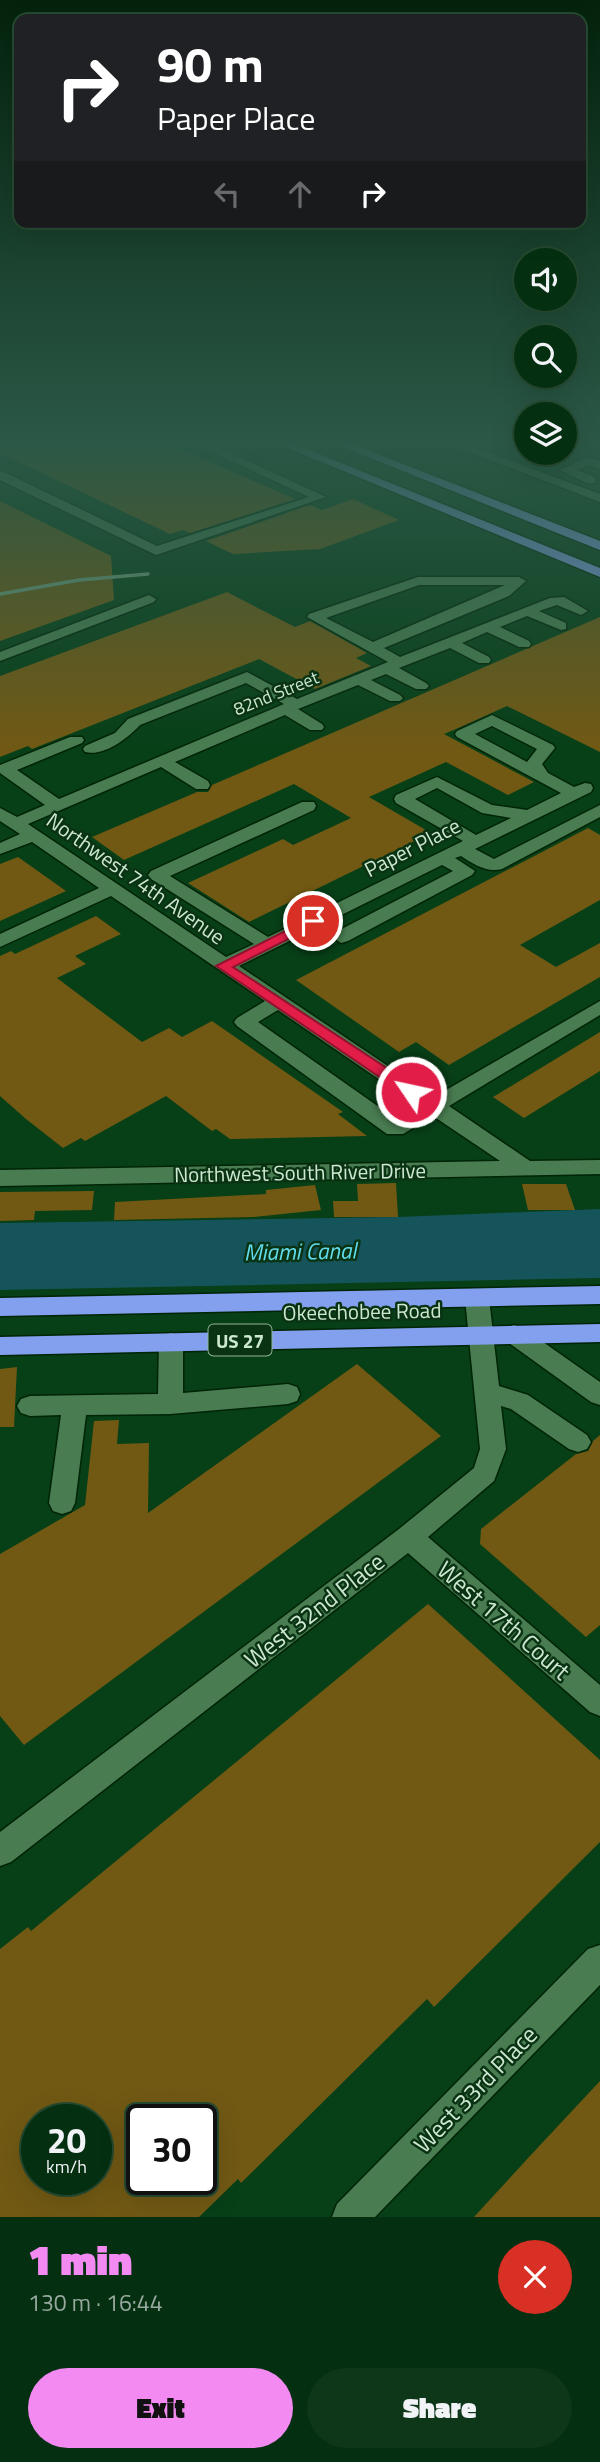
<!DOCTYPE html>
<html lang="en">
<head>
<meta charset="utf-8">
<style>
  body { margin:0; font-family:"Titillium Web",sans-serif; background:#0e371a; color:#f1f3f6; height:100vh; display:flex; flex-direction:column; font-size:26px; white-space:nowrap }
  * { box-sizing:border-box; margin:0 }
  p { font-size:23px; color:#97a99f }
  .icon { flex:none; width:38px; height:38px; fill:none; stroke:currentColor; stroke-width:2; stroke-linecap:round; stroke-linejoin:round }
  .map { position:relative; height:2217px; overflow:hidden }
  .drawer { display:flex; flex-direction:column; background:#052f11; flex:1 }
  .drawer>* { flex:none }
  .hud { position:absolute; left:14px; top:14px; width:572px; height:214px; border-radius:14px; box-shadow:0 7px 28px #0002,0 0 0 2px #264a31; background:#202124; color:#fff; overflow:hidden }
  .buttons { position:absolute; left:514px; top:248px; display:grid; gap:14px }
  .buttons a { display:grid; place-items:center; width:63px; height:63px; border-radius:50%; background:#052f11; box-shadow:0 7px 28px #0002,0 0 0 2px #264a31; font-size:35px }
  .speed { position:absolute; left:21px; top:2104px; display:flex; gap:14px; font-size:35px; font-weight:700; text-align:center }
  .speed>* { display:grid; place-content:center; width:91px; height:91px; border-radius:50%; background:#052f11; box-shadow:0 7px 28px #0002,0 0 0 2px #264a31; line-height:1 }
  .speed small { font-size:18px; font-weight:400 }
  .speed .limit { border:4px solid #111; border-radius:10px; background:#fff; color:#111 }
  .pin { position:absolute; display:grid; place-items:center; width:60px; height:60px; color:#fff; margin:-30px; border:4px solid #fff; border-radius:50%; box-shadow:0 2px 7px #0007 }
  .me { position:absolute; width:77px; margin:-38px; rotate:304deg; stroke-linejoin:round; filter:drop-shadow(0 0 5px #0008) }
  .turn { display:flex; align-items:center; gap:24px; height:147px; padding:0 28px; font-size:32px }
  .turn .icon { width:91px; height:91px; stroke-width:2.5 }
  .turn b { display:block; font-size:49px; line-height:60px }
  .lanes { display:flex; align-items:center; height:66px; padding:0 28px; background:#0003; justify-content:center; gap:35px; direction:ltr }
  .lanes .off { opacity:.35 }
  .round { display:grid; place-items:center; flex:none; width:74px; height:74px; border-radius:37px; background:#0e371a }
  .summary { display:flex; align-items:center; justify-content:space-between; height:119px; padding:0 28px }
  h1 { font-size:42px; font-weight:800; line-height:52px; color:#f38af1 }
  .action { display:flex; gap:14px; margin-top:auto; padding:14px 28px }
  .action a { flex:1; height:80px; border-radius:42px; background:#f38af1; color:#111; font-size:28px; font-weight:800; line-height:80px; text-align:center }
  .action a+a { background:#0e371a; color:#f1f3f6 }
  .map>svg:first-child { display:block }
  .built { fill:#07491a }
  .water { fill:#16545c }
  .building { fill:#715914; fill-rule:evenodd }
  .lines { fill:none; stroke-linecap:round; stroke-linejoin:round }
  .minor-casing { stroke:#002406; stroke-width:3 }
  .highway-casing { stroke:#002406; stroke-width:3 }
  .minor { fill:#497d51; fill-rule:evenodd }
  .highway { fill:#83a0ef; fill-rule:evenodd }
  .rail { stroke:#759d7e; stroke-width:3.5 }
  .route { fill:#e11d48; stroke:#92132f; stroke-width:2 }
  .labels { text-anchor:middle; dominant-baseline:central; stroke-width:5; stroke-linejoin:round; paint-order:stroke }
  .far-street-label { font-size:18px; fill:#cde8d0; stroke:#0a3314 }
  .shield { fill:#0a3314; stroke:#92b298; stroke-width:2 }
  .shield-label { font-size:19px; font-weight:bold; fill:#cde8d0 }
  .street-label { font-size:21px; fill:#cde8d0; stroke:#0a3314 }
  .water-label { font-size:23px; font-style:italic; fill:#61dced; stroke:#0a3314 }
  .near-street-label { font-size:24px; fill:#cde8d0; stroke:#0a3314 }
</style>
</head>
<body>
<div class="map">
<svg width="600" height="2217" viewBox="0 0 600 2217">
  <rect width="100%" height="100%" fill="#073f17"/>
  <path class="built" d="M444,439H527V453H565V439H600V499Z"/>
  <path class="water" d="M600,1209V1278L0,1290V1223L398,1217Z"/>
  <g class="building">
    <path d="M0,439H157L295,499L190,533L183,530L170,534L0,453Z"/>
    <path d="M353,499L399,520L320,549L233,554L206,541L310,505L322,510Z"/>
    <path d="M0,501L111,556L114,600L0,641Z"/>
    <path d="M227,592L295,627L310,621L367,653L356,658L371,666L315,689L259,659L32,749L28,746L0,757V676Z"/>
    <path d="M600,617V752L507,706L456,729L444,734L534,782L508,795L446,762L369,797L431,833L249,922L188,883L283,839L293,845L351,818L294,784L124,860L92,837L197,792H208L212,785Z"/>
    <path d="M588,828L600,835V900L520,945L556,967L600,943V977L449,1065L416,1042L399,1052L296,980Z"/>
    <path d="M18,857L66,891L0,921V864Z"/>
    <path d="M96,916L121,934L75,956L86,964L57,978L142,1042L169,1028L182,1037L212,1021L343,1112L338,1114L367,1136L230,1139L216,1129L212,1131L166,1096L85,1141L81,1138L63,1148L26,1119L0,1096V956L11,951L15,954Z"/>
    <path d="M600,1032V1071L524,1118L493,1097Z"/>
    <path d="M396,1183L398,1217H334L333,1201H358L357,1184Z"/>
    <path d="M522,1184H566L575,1210H528Z"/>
    <path d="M315,1185L321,1210L254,1217L114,1220L115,1202L266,1194V1190Z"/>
    <path d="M94,1191L92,1210L35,1211L34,1220L0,1221V1192Z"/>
    <path d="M357,1364L441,1436L24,1745L0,1716V1554L85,1505L94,1421L119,1420L117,1444L149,1443L148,1513Z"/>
    <path d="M17,1367L14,1427H0V1369Z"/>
    <path d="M600,1435V1625L586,1637L480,1544L481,1529L576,1454L588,1451L593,1441Z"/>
    <path d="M428,1604L600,1760V1842L434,2007L427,1999L241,2183L238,2179L199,2217H0V1949L28,1927L31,1931ZM37,2119H96V2179H37ZM142,2119H201V2179H142Z"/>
    <path d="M600,2081V2217H474L529,2157Z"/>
  </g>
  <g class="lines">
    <g class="minor-casing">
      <g id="minor">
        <path d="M184,439H200L326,497L156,555L0,480V471L4,472L157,546L309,497Z"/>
        <path d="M435,439H452L600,494V502Z"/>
        <path d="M520,439H527V443L522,441Z"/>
        <path d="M588,457L600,461V469L588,465L577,470L595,477V483H587L560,470Z"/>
        <path d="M418,577H519L526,581L509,596L384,648L400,657L550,598L564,597L588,611L581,615L557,605L539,611L566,623V629L561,630L527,616L500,627L529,641L531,644L529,647H519L487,632L462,643L489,657L491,660L489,663H479L450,648L399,668L426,683L429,686L426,689H416L386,674L371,680L400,695L403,698L400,701H390L358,685L298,709L322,724L324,727L322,730H310L285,715L175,762L208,781L210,785L208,789H196L161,767L28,824L226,957L254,944L151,879L148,875L151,871L302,802H314L316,806L314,810L170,876L268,937L463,841L396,803L394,799L396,795L437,777L492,805L527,810L561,793L457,737L455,734L457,731L492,715L553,745L555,748L542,764L548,773L574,787L585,783L591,784L593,788L591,792L475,849L494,859L600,805V817L502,869C487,873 473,864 461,856L455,858L475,871L472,875L348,941L341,943L332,937L334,933L453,871L442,865L239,966L434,1097L600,1001V1015L449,1106L530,1161L600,1160V1174L0,1186V1170L500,1161L433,1116L403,1134H387L237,1026L234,1022L237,1018L265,1001L111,896L0,947V934L99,888L32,842L0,854V843L20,834L0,821V808L17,817L45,805L0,773V765L70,737H82L84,740L82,743L17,770L59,799L284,704L246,683L140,725C128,738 104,757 85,752L83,749L85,746L115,733L128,719L247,672L297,699L388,662L307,617L309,614ZM419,585H505L373,642L326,618ZM492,726L537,749L527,762L475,734ZM437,788L482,813L511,818L476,835L415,799ZM278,1010L418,1106L396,1119L258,1022Z"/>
        <path d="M149,595L156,599L154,602L0,661V652Z"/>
        <path d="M477,1289L485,1292L489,1298L499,1386L528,1395L587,1435L591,1442L587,1449L578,1452L569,1449L511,1409L501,1406L506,1449L494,1481L428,1537L600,1685V1716L590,1712L408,1553L11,1862L0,1866V1832L399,1529L474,1468L480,1449L465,1298L469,1292Z"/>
        <path d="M514,1325L523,1328L600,1382V1405L591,1402L505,1340L502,1334L505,1328Z"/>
        <path d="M171,1333L180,1336L183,1342V1393L288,1384L297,1387L300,1394L297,1401L288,1404L170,1414L86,1415L75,1503L71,1511L62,1514L53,1511L49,1503L61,1415L30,1416L21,1413L17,1406L21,1399L30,1396L158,1394L159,1342L162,1336Z"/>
        <path d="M600,1945V1985L375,2217H332L337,2204L588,1949Z"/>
      </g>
    </g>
    <g class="highway-casing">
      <g id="highway">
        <path d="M266,439H282L600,568V577Z"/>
        <path d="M323,439H339L600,541V550Z"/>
        <path d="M600,1286V1304L0,1316V1298Z"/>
        <path d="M600,1324V1342L0,1355V1337Z"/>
      </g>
    </g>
    <use href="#minor" class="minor"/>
    <use href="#highway" class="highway"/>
    <path class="rail" d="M0,594L79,580L148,574"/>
  </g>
  <linearGradient id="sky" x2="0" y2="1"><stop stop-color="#04230d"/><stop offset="0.59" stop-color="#2b5847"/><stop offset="1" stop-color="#2b5847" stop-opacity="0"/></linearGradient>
  <rect width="600" height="749" fill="url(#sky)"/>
  <path class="route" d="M313,917L320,921L318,924L233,967L417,1088L419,1092L417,1095H406L216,966Z"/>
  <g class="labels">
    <g class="far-street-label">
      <text transform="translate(276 693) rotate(-22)">82nd Street</text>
    </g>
    <rect class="shield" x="208.5" y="1324.5" width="63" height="31" rx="5"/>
    <g class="shield-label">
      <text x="240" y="1340">US 27</text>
    </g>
    <g class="street-label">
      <text transform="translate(412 847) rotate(-27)">Paper Place</text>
      <text transform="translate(136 878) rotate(35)">Northwest 74th Avenue</text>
      <text transform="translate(300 1172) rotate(-1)">Northwest South River Drive</text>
      <text transform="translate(362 1311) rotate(-1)">Okeechobee Road</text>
    </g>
    <g class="water-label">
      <text transform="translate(300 1251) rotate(-1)">Miami Canal</text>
    </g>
    <g class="near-street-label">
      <text transform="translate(314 1610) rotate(-38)">West 32nd Place</text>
      <text transform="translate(504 1620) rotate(41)">West 17th Court</text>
      <text transform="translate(475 2089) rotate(-46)">West 33rd Place</text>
    </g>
  </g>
</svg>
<div class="buttons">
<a><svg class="icon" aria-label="sound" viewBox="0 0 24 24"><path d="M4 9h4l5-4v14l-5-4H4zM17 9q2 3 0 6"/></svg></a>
<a><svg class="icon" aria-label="search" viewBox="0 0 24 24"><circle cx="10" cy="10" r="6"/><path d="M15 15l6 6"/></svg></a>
<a><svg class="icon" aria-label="layers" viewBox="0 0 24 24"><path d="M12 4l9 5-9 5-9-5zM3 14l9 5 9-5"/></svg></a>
</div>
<div class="speed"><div>20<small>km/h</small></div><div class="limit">30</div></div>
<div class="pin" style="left:313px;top:921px;background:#d93025"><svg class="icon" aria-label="arrive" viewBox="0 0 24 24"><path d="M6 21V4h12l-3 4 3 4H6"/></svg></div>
<svg class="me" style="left:411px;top:1092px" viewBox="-20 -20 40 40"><circle r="17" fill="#e11d48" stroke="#fff" stroke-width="3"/><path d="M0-11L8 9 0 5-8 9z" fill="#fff"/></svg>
<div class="hud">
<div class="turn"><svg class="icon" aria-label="right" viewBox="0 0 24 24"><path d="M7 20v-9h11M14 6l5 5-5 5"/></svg><div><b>90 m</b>Paper Place</div></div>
<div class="lanes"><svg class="icon off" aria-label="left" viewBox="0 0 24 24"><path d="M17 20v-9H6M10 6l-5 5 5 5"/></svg><svg class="icon off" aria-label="ahead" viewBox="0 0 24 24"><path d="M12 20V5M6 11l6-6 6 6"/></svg><svg class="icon" aria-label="right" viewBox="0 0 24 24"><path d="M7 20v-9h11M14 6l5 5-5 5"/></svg></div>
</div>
</div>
<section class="drawer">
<div class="summary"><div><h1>1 min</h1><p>130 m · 16:44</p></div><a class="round" style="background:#d93025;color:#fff"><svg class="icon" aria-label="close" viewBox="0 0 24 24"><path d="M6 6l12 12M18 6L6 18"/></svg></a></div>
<div class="action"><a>Exit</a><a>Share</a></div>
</section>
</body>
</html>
